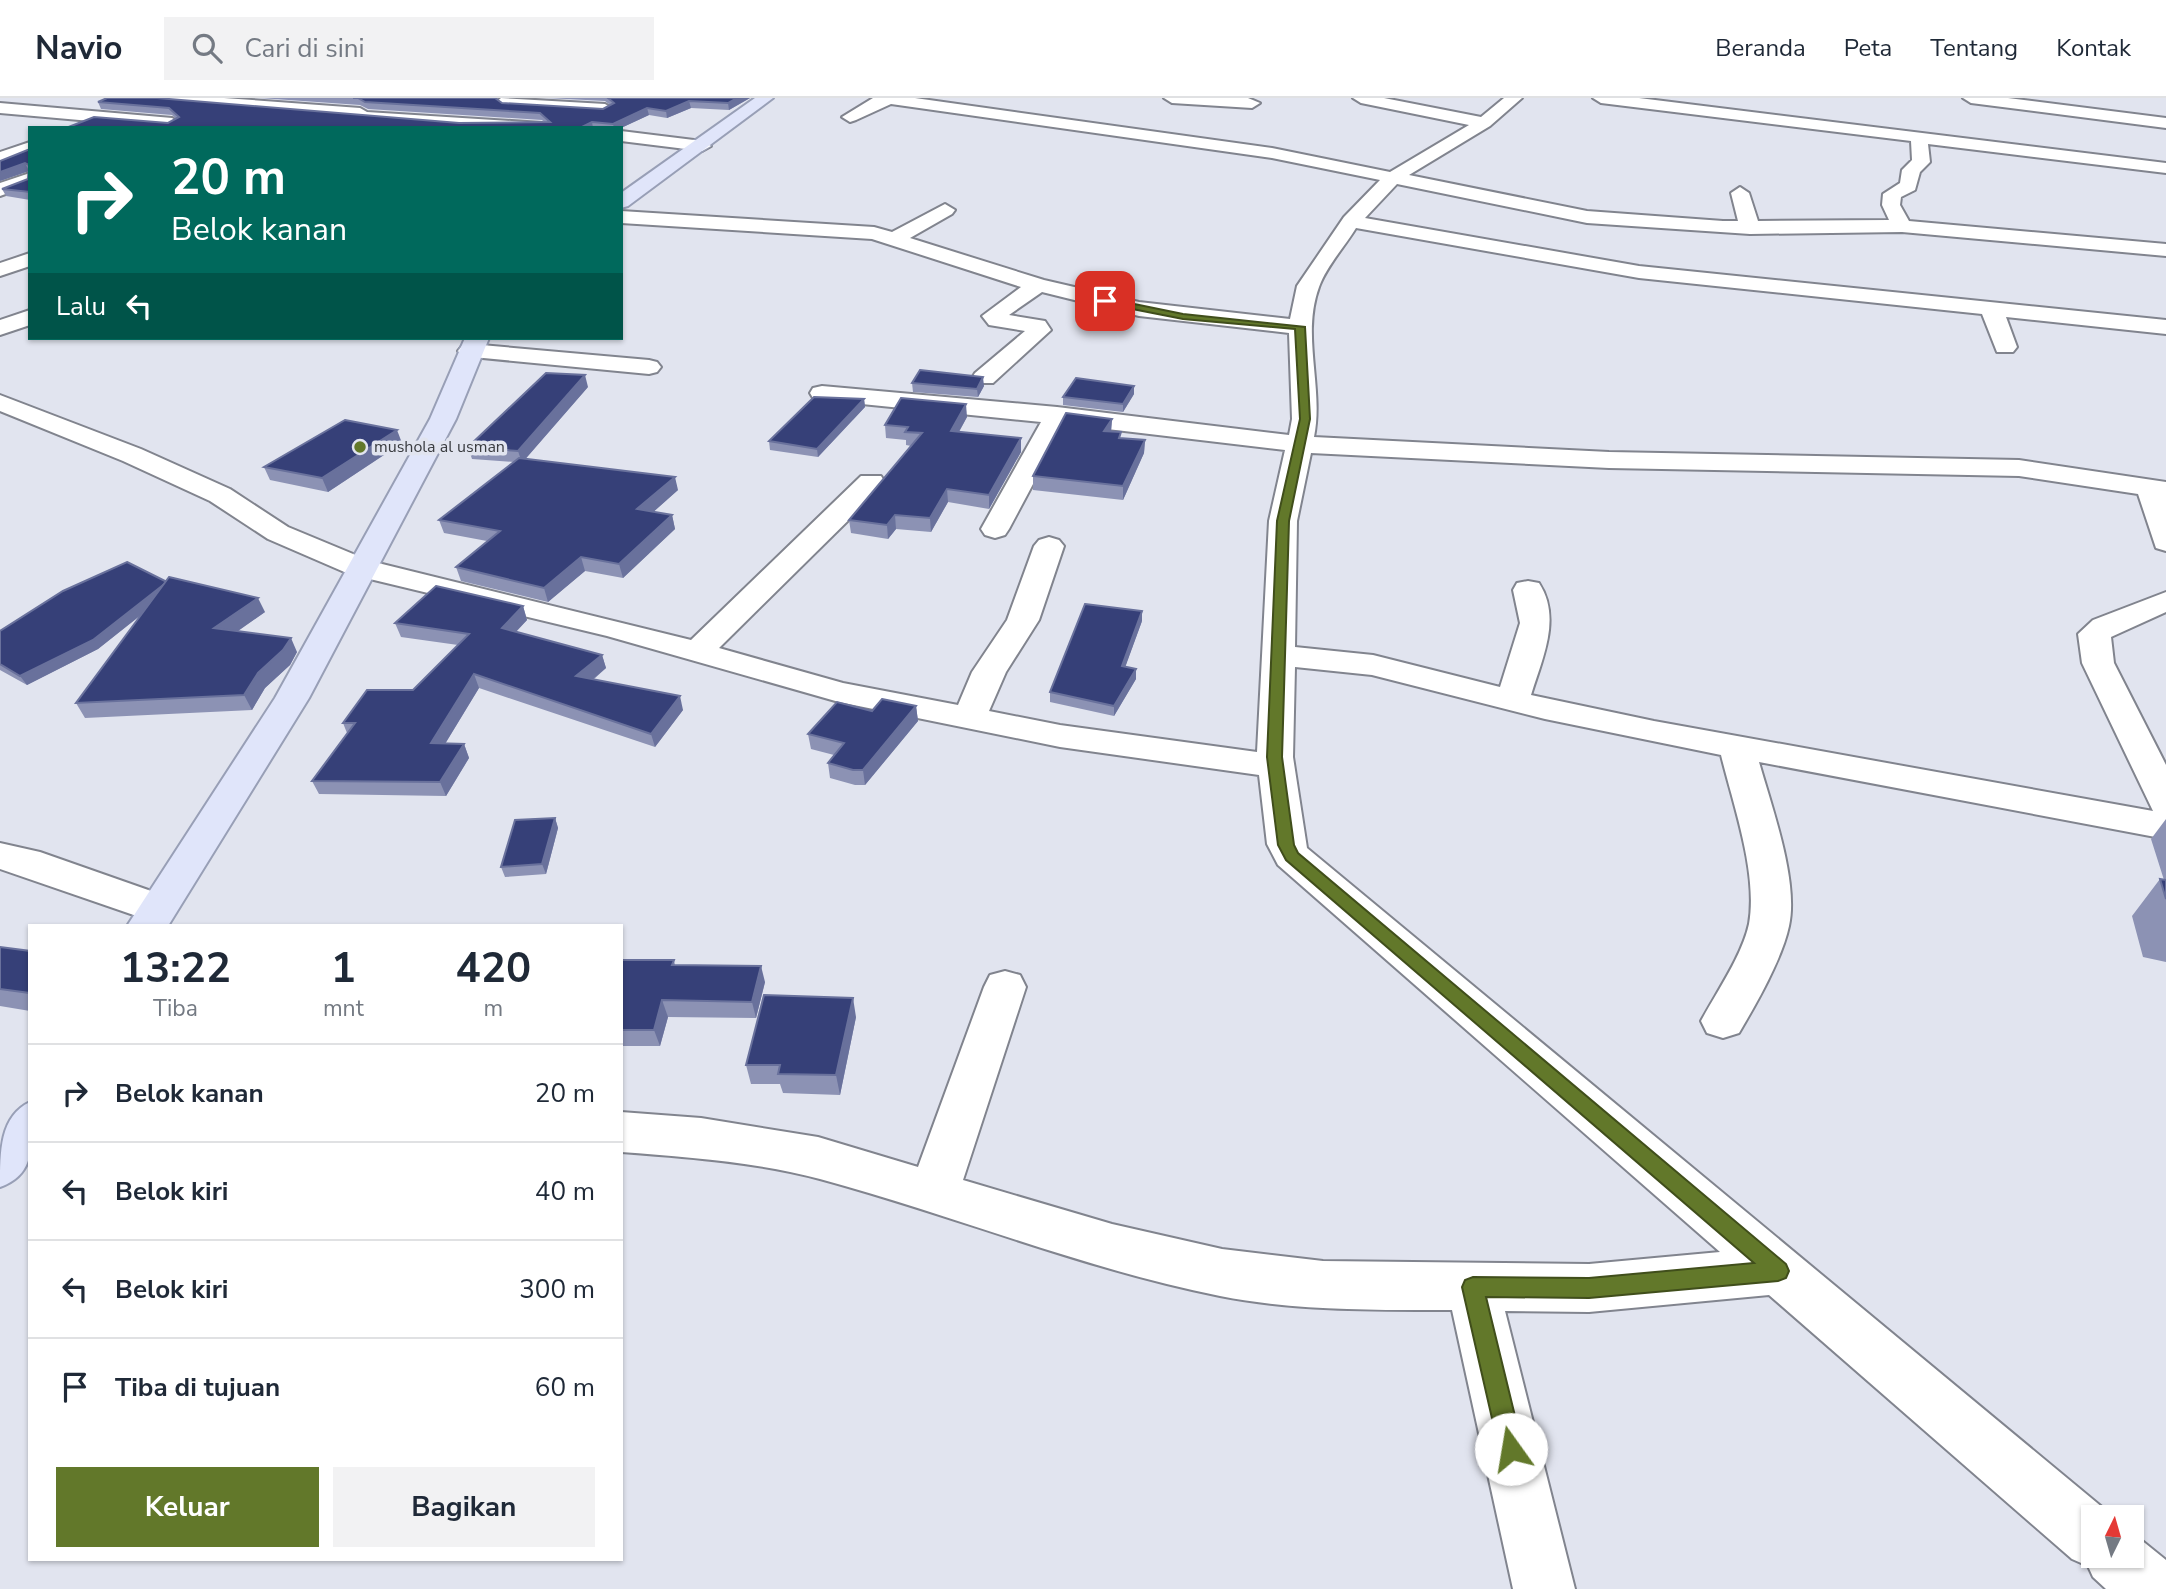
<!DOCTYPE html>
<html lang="id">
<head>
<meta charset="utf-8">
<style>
  body { margin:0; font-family:"Nunito Sans",sans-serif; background:#f2f2f3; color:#1f2937; height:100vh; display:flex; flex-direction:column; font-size:26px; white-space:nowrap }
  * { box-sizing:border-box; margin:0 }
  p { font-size:23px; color:#747a83 }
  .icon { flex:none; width:38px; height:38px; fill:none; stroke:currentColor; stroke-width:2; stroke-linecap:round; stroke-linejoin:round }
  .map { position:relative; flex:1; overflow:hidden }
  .details { position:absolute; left:28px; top:826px; width:595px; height:637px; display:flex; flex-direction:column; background:#fff; border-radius:0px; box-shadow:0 2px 5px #0004 }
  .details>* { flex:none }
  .guide { position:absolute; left:28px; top:28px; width:595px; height:214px; border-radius:0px; box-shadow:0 2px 5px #0004; background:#00695c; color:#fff; overflow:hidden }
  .needle { width:46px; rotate:5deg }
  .buttons { position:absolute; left:2081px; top:1407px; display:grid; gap:14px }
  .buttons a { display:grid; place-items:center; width:63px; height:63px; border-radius:0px; background:#fff; box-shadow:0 2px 5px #0004; font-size:35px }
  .pin { position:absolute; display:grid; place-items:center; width:60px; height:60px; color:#fff; margin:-30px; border-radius:14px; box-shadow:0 4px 10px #0006 }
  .me { position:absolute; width:77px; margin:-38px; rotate:347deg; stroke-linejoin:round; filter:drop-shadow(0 0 5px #0008) }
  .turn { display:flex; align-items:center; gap:24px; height:147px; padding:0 28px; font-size:32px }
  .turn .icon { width:91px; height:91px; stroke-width:2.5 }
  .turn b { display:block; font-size:49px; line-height:60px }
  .then { display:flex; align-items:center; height:66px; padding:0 28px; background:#0003; gap:14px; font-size:26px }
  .eta { display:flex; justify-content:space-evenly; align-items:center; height:119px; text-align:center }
  .eta b { font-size:42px; font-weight:700; line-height:49px }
  .button { display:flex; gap:14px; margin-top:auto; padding:14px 28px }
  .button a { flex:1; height:80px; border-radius:0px; background:#62782a; color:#fff; font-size:28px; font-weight:700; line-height:80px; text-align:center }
  .button a+a { background:#f2f2f3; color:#1f2937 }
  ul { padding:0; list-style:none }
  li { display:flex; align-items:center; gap:21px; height:98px; padding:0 28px; border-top:2px solid #e0e1e3 }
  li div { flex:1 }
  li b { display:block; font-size:26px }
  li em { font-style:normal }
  header { display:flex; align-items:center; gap:42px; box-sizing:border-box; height:98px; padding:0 35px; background:#fff; border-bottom:2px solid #e0e1e3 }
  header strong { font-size:33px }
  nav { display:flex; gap:38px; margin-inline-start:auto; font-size:24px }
  .search { width:490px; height:63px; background:#f2f2f3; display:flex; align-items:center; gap:18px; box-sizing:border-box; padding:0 24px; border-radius:0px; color:#747a83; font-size:26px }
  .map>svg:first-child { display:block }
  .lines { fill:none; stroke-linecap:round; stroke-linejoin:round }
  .minor-casing { stroke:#81848e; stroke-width:4 }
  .major-casing { stroke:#989fb6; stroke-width:4 }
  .minor { fill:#fff; fill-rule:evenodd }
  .major { fill:#e0e5fa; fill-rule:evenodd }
  .wall { fill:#8c92b4 }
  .shaded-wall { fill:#69719c }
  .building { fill:#364078; stroke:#69719c; stroke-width:2 }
  .route { fill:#62782a; stroke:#404e1b; stroke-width:2 }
  .poi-dot { fill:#62782a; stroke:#e1e4ef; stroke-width:2.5 }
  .labels { text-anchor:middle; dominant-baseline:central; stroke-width:7; stroke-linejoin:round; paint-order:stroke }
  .far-poi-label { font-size:16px; fill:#3a3c40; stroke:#e1e4ef; text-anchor:start }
</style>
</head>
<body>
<header>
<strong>Navio</strong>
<div class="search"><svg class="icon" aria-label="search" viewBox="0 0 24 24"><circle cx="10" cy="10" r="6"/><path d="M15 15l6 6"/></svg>Cari di sini</div>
<nav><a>Beranda</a><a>Peta</a><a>Tentang</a><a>Kontak</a></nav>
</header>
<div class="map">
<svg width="2166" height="1491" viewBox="0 0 2166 1491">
  <rect width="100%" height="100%" fill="#e1e4ef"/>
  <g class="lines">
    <g class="minor-casing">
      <g id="minor">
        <path d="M153,0H224L360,10L367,14L542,25L550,30H463L360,23L353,19L161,5Z"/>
        <path d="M501,0L605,6L613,11L605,16L504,9L496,4Z"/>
        <path d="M873,0H915L1272,50L1390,74L1469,27L1361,5L1353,0H1384L1481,19L1504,0H1522L1490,28L1409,77L1587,113L1723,123H1738L1731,95L1740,89L1749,95L1758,123L1889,122L1882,107L1883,96L1900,85L1902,72L1912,62L1911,43L1601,5L1593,0H1639L2166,65V75L1928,46L1930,64L1920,74L1915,92L1901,99L1900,107L1909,123L2166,146V158L1902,134L1750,136L1587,125L1397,86L1365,120L1639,168L2166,222V236L2006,219L2017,249L2013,254H1997L1982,216L1639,180L1356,130C1345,148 1326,169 1319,189C1301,238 1324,290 1314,339L1609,354L2019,362L2166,384V453L2156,450L2138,396L2019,378L1609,370L1311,355L1297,423L1295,549L1373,557L1500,589L1520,525L1513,492L1517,485L1528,483L1539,485C1562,520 1542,561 1531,597L1654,623L2153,713L2082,565L2078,536L2093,522L2166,494V514L2111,539L2114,565L2166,667V741L1759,664C1771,707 1799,783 1789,828C1782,861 1756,906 1739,935L1723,940L1707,935L1701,923C1716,895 1742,858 1749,826C1758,775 1733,706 1721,657L1545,621L1372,577L1295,569L1293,659L1307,750L2114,1419H2093V1458H2132V1435L2135,1437L2166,1462V1491H2106L2093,1479L2088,1468L2072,1461L1769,1197L1589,1214L1505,1213L1575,1491H1513L1452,1212C1375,1212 1296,1213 1220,1198C1084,1171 954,1117 820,1081C756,1064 687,1059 621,1054V1014L701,1020L818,1039L918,1069L984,889L990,877L1005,873L1020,877L1026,889L963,1082L1112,1126L1222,1151L1323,1163L1589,1166L1720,1154L1278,767L1267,746L1259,677L1060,649L839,604L607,538L349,476L268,441L210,403L123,363L0,313V297L141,351L230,391L288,429L370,463L691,542L861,378H881L885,384L881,390L719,550L843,585L958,607L972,574L1007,522L1034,448L1039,442L1049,439L1059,442L1064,448L1039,522L1006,574L989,613L1060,627L1257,654L1269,423L1285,352L1065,326L1009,431L1005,437L995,440L985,437L981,431L1041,324L822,302L813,300L810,295L813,290L822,288L1057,309L1289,337L1292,321L1289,235L1139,218L1042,194L1009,217L1045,223L1051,232L993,285H975L972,280L975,275L1025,233L989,227L982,218L1021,189L872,141L621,125V113L874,129L892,134L945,106L955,112L952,116L910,140L1044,182L1139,204L1290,221L1297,188L1344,119L1380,82L1272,60L891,6L856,22L850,24L842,19Z"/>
        <path d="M1164,0H1248L1260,5L1252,10L1172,5Z"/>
        <path d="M1963,0H2008L2166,20V30L1971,5Z"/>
        <path d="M0,5L172,20L180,25L170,30L0,15Z"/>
        <path d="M621,33L702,43L711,48L702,53L621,43Z"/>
        <path d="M30,44V55L0,65V54Z"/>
        <path d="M30,75V87L0,98V85Z"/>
        <path d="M30,155V168L0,178V165Z"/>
        <path d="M30,212V227L0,237V222Z"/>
        <path d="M470,246L649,262L657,264L661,269L657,274L649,276L462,258L458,253L462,248Z"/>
        <path d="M0,745L40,754L171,800L177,810L171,820L157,825L0,771Z"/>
      </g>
    </g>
    <g class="major-casing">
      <g id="major">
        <path d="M755,0H773L628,108L621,110V95Z"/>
        <path d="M465,240H489L456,321L309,600L168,828H127L275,600L430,321Z"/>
        <path d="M30,1004C30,1040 40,1075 0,1089C0,1053 0,1018 30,1004Z"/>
      </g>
    </g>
    <use href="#minor" class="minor"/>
    <use href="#major" class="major"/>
  </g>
  <g class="wall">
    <path d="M260,0H498L497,1L502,5L603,11L610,7L605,3L547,0H750L729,12L691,10L667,20L649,17L621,30H66L168,25L176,21L172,17L101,11L98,4L459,25L544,24L542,22L368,11L360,7Z"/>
    <path d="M30,51V102L6,98L2,91L28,81L29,73L0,83Z"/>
    <path d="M912,285L984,288L978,299L913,294Z"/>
    <path d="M1134,288V296L1123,314L1063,307V299Z"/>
    <path d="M588,289L525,361L678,392L653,414L672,417L675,431L623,480L585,473L548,504L461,483L456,469L487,443L444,435L439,422L514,364L472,361L468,349Z"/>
    <path d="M864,301L865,309L818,359L770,352L769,343Z"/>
    <path d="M967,319L959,334L1021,340V354L989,411L948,404L931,434L896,431L888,441L851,435L849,422L911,348L906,347V342L886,340L885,327Z"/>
    <path d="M1112,321L1111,333L1121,334L1120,340L1145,342L1144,355L1123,402L1033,392V378Z"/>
    <path d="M402,345L328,394L270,382L264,369Z"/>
    <path d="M166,483L265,514L238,533L297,554L290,567L265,590L252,612L85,620L76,605L141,517L98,551L27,587L0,572V533Z"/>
    <path d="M523,508L527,522L516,534L602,557L606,570L593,582L683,612L655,649L479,590L445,646H464L469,660L446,698L319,696L312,683L347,635L343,625L413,592L458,547L401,539L395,525Z"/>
    <path d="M1142,523L1125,569L1136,571V581L1114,618L1050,604V594Z"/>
    <path d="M916,608L918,623L865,687H855L830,680L828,665L834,657L811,651L808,636L872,613Z"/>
    <path d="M555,720L558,730L546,776L505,779L501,769Z"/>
    <path d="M2166,721V864L2143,859L2132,818L2160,781L2164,782L2151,741Z"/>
    <path d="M0,849L30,853V913L0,908Z"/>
    <path d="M621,862H674L675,867L765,884L756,920L668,919L660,948H621Z"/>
    <path d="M856,919L840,997L783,995L780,986H751L746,967Z"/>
  </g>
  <g class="shaded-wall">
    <path d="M737,0H750L729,12L728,5Z"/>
    <path d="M689,3L691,10L667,20L666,13Z"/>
    <path d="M647,10L649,17L621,30H614L613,26Z"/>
    <path d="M592,24L593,30H580Z"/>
    <path d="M25,65L29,73L0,83V74Z"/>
    <path d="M585,277L588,289L522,365L518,353Z"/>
    <path d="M983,279L984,288L978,299L977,291Z"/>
    <path d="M1134,288V296L1123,314V306Z"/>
    <path d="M864,301L865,309L818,359L817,351Z"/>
    <path d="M966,306L967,319L952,346L951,333Z"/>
    <path d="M1112,321L1111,334L1104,333Z"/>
    <path d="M397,332L402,345L328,394L322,380Z"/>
    <path d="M1021,340V354L989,411V397Z"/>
    <path d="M1145,342L1144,355L1123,402V388Z"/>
    <path d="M675,379L678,392L641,425L637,411Z"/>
    <path d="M947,391L948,404L931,434L930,420Z"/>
    <path d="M672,417L675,431L623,480L619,466Z"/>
    <path d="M895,417L896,431L888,441L887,427Z"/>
    <path d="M581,459L585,473L548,504L544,490Z"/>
    <path d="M167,484L171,493L98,551L27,587L20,578Z"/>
    <path d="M258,500L265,514L222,544L214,530Z"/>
    <path d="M523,508L527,522L507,543L502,530Z"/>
    <path d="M1142,513V523L1122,578V568Z"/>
    <path d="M291,540L297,554L290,567L265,590L252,612L244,597L258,575Z"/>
    <path d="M602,557L606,570L580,592L576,578Z"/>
    <path d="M1136,571V581L1114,618V608Z"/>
    <path d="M474,576L479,590L437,659L431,645Z"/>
    <path d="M680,598L683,612L655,649L651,636Z"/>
    <path d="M916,608L918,623L865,687L863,672Z"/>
    <path d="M464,646L469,660L446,698L440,684Z"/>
    <path d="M555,720L558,730L546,776L542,766Z"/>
    <path d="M761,868L765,884L756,920L752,904Z"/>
    <path d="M853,900L856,919L840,997L836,977Z"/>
    <path d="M662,902L668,919L660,948L654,932Z"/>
  </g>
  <g class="building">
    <path d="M107,0H157L459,25L550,24L540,15L365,4L358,0H353H495L502,5L603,11L614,5L608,0H737L728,5L689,3L666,13L647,10L613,26L592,24L580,30H66L94,19L168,25L179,19L169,10L98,4Z"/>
    <path d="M30,51V94L2,91L28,81L29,67L25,65L0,74V63Z"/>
    <path d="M920,272L983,279L977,291L912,285Z"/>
    <path d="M546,275L585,277L518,353L468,349Z"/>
    <path d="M1076,280L1134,288L1123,306L1063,299Z"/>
    <path d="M814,299L864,301L817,351L769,343Z"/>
    <path d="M901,300L966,306L951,333L1021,340L989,397L947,391L930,420L895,417L887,427L849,422L922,335L905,334L908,329L885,327Z"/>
    <path d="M1066,315L1112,321L1104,333L1121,334L1119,340L1145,342L1123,388L1033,378Z"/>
    <path d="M345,322L397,332L322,380L264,369Z"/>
    <path d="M519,360L675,379L637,411L672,417L619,466L581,459L544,490L456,469L500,433L439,422Z"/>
    <path d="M127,464L167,484L93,542L20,578L0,566V533L63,493Z"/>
    <path d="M169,479L258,500L214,530L291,540L283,552L258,575L244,597L76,605Z"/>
    <path d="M436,488L523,508L502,530L602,557L576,578L680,598L651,636L474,576L431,645L464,646L440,684L312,683L355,625H343L367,592H413L469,536L395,525Z"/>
    <path d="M1085,506L1142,513L1122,568L1136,571L1114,608L1050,594Z"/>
    <path d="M882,601L916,608L863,672H853L828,665L844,645L808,636L837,604L872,613Z"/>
    <path d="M555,720L542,766L501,769L515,722Z"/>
    <path d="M2160,781L2166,782V801Z"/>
    <path d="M0,849L30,853V895L0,891Z"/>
    <path d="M621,862H674L672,867L761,868L752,904L662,902L654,932H621Z"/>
    <path d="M764,897L853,900L836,977L778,976L780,967H746Z"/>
  </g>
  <path class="route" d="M1105,200L1183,216L1305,229L1310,321L1289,423L1282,659L1294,747L1298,755L1786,1166L1789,1173L1786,1180L1778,1183L1589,1200L1486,1199L1523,1351L1519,1359L1511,1363L1503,1359L1499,1351L1462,1189L1465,1182L1473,1179L1589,1180L1754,1165L1286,762L1278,747L1267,659L1277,423L1300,321L1295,231L1183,221L1102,205Z"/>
  <circle class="poi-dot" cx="360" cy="349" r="7"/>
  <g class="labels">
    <g class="far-poi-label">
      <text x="374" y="349">mushola al usman</text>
    </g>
  </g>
</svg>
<div class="buttons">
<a><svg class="needle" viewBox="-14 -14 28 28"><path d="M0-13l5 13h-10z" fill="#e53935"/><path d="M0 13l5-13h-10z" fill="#747a83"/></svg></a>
</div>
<div class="pin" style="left:1105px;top:203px;background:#d93025"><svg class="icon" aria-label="arrive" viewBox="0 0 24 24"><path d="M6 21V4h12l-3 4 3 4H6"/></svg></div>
<svg class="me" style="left:1511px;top:1351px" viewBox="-20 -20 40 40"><circle r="19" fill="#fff"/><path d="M0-13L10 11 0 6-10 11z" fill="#62782a"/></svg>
<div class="guide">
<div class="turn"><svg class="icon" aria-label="right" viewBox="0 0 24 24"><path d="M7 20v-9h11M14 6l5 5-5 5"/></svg><div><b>20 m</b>Belok kanan</div></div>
<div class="then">Lalu<svg class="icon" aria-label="left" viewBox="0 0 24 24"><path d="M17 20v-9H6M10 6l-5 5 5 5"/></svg></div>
</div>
<section class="details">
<div class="eta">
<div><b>13:22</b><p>Tiba</p></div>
<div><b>1</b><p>mnt</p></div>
<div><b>420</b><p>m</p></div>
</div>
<ul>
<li><svg class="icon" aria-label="right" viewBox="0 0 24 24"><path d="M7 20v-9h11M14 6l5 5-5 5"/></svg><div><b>Belok kanan</b></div><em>20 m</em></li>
<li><svg class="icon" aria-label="left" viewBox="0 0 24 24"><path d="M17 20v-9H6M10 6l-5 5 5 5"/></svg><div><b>Belok kiri</b></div><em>40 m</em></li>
<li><svg class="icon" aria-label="left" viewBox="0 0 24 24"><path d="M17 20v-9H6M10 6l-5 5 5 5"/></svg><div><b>Belok kiri</b></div><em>300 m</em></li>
<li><svg class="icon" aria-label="arrive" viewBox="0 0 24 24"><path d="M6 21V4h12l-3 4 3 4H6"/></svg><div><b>Tiba di tujuan</b></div><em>60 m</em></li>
</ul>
<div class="button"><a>Keluar</a><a>Bagikan</a></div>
</section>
</div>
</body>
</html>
